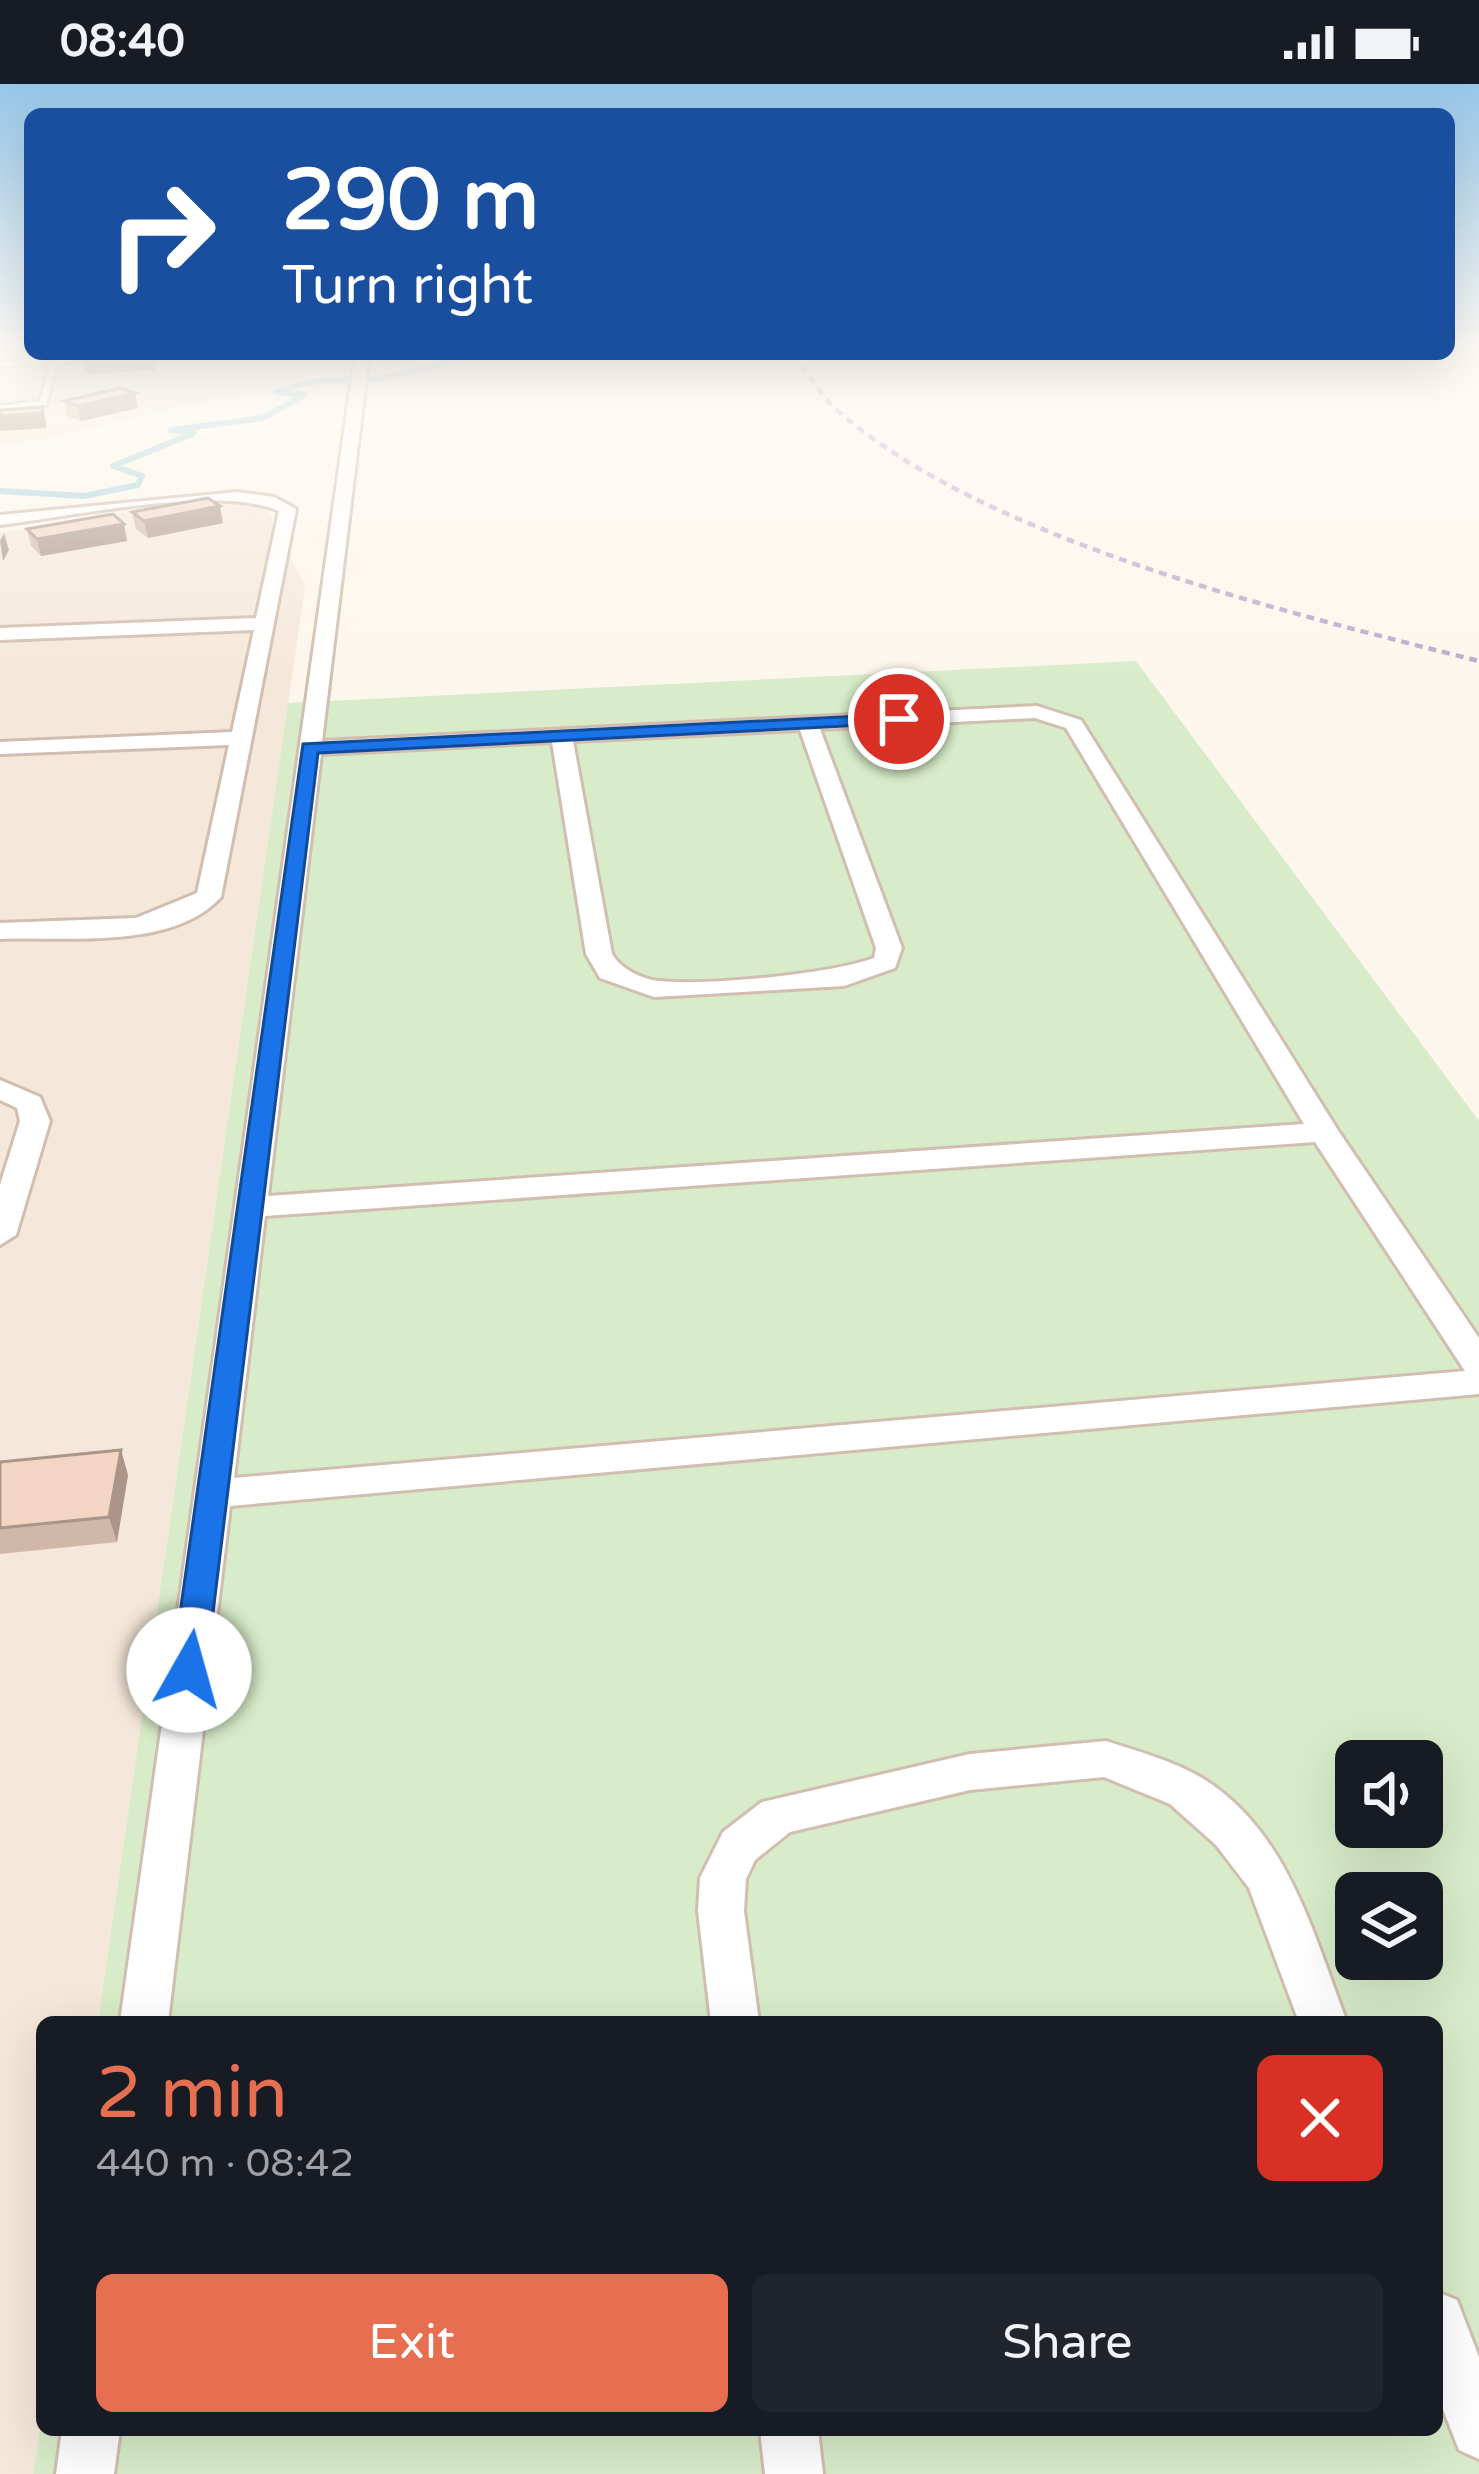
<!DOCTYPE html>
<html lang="en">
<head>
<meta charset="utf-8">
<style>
  body { margin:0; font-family:"Varela Round",sans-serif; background:#20242c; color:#f1f3f6; height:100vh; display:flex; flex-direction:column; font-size:45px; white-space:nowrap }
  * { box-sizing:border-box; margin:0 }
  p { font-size:39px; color:#9ea1a6 }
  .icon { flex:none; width:66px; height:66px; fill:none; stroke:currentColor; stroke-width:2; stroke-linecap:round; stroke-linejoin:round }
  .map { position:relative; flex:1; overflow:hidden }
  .sheet { position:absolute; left:36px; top:1932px; width:1407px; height:420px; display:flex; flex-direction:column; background:#171b24; border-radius:18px; box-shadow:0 12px 48px #0002 }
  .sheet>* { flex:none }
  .guide { position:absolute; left:24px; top:24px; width:1431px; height:252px; border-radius:18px; box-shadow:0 12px 48px #0002; background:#1a4fa0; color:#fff; overflow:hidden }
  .tools { position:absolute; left:1335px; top:1656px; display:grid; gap:24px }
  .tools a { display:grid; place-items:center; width:108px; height:108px; border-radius:18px; background:#171b24; box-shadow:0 12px 48px #0002; font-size:60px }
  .pin { position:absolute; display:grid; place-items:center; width:102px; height:102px; color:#fff; margin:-51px; border:6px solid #fff; border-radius:50%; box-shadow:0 3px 12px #0007 }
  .me { position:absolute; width:132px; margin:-66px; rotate:7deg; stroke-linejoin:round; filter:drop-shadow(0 0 9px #0008) }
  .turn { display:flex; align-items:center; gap:42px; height:252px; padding:0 60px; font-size:54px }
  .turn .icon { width:156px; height:156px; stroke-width:2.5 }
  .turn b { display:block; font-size:84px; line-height:102px }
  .round { display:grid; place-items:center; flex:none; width:126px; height:126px; border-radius:18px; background:#20242c }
  .overview { display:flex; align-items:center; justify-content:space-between; height:204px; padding:0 60px }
  h1 { font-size:72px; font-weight:600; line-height:90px; color:#e76f51 }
  .button { display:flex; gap:24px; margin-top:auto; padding:24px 60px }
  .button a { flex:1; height:138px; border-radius:18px; background:#e76f51; color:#fff; font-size:48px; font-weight:600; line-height:138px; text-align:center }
  .button a+a { background:#20242c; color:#f1f3f6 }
  .status { display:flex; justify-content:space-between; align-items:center; height:84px; padding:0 60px; background:#171b24; direction:ltr }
  .status svg { height:33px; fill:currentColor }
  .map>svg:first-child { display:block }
  .residential { fill:#f5e8da }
  .green { fill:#d8ecc9; fill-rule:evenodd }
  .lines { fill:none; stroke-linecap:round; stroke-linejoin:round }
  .stream { stroke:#a5d3da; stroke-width:6 }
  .service-casing { stroke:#d1beb0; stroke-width:6 }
  .minor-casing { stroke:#d1beb0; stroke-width:6 }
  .service { fill:#fff; fill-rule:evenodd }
  .minor { fill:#fff; fill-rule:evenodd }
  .rail { stroke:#b9a8c9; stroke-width:4.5; stroke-dasharray:8 6; stroke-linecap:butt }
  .wall { fill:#d1b7a8 }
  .shaded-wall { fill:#aa9588 }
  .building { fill:#f3d5c3; stroke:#aa9588; stroke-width:3 }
  .route { fill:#1a73e8; stroke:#114b97; stroke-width:3 }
</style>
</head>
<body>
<div class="status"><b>08:40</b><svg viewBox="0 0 49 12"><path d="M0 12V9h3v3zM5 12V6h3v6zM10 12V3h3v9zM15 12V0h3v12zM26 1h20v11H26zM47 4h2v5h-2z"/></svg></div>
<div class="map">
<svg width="1479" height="2390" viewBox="0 0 1479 2390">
  <rect width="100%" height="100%" fill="#fdf6ec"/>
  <g class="residential">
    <path d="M0,263H30V270H336L333,287L40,356L0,359Z"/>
    <path d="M263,417L305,503L98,1938H42V2330L33,2390H0V448L152,424Z"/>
  </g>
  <path class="green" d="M1136,577L1479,1037V2390H33L42,2330V2346H1437V1938H98L288,619ZM1356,1677H1422V1743H1356ZM1356,1809H1422V1875H1356Z"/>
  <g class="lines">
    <g class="stream">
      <path d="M540,270L594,276L603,270"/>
      <path d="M0,407L84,412L138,401L142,392L113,382L194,349L171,346L263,334L304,311L276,308L308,298L385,294L486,270"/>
    </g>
    <g class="service-casing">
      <path id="service" d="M53,270H59L58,275H103L57,279L46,321L0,326V322L40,317L50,279L0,282V278L51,275Z"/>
    </g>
    <g class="minor-casing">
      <g id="minor">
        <path d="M0,268L69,270L0,276Z"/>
        <path d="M355,270H369L322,657L1037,622L1081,636L1339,1048L1479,1254V1310L230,1422L168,1938H120ZM1035,634L1066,644L1304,1040L268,1112L321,670L552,658L586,870L600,894L654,913L844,902L895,884L902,864L820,645ZM800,646L876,864L874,874C831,890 706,902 659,897C641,895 621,885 612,870L573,657ZM1315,1058L1465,1287L234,1394L265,1132Z"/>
        <path d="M237,408L274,413L296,425L221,813C172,867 66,852 0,855V839L136,834L197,809L229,661L0,670V658L232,648L254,546L0,556V544L256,534L279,427C218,400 70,433 0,441V431Z"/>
        <path d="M0,996L40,1013L50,1037L16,1151L0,1161V1101L20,1037L17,1024L0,1016Z"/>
        <path d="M1106,1657C1136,1667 1174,1677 1202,1694C1288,1747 1313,1850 1347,1938H1299L1249,1804L1216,1761L1170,1720L1104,1693L970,1706L790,1748L755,1776L746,1795L744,1827L759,1938H711L698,1827L700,1794L723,1748L762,1718L970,1670Z"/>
        <path d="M1437,2208L1457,2216L1479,2273V2375L1459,2366L1437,2310Z"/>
        <path d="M62,2346H120L114,2390H56Z"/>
        <path d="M760,2346H818L823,2390H765Z"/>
      </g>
    </g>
    <use href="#service" class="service"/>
    <use href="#minor" class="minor"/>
    <path class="rail" d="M793,270C807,288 821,312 838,327C986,457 1289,529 1479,577"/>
  </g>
  <g class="wall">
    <path d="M64,317L138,324L81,337L67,332Z"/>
    <path d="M132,428L223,439L148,454L136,445Z"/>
    <path d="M27,445L127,457L41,472L31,462Z"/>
    <path d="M0,1378L128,1391L117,1458L0,1470Z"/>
  </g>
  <g class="shaded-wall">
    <path d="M0,263H30V267L0,269Z"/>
    <path d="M156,270L157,286L85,290L82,275Z"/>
    <path d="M135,309L138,324L81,337L78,322Z"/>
    <path d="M43,323L46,338V344L0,347V332Z"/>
    <path d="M220,422L223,439L148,454L144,437Z"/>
    <path d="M124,440L127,457L41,472L37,455Z"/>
    <path d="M4,449L9,466L3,477L0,457Z"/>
    <path d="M121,1366L128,1391L117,1458L109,1433Z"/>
  </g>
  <g class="building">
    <path d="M83,270H155L82,275Z"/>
    <path d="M120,304L135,309L78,322L64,317Z"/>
    <path d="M43,323L42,329L0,332V326Z"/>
    <path d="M208,414L220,422L144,437L132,428Z"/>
    <path d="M113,430L124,440L37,455L27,445Z"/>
    <path d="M121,1366L109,1433L0,1444V1378Z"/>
  </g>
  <linearGradient id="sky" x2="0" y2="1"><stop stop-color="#97c7e8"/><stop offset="0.44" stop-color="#fefbf6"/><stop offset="1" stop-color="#fefbf6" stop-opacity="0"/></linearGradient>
  <rect width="1479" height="598" fill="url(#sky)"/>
  <path class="route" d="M899,630L906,639L318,669L206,1586L201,1596H177L172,1586L303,660Z"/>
</svg>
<div class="tools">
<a><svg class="icon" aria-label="sound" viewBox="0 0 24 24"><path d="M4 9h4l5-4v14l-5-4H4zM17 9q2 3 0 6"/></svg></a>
<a><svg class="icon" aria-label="layers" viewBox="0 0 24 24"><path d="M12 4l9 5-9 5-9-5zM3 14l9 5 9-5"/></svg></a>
</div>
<div class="pin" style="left:899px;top:635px;background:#d93025"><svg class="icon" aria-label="arrive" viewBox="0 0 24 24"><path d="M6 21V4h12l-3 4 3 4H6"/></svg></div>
<svg class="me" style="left:189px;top:1586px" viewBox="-20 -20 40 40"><circle r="19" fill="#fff"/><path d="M0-13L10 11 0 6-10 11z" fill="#1a73e8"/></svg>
<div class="guide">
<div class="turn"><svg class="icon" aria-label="right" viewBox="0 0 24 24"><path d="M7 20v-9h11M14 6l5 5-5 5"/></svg><div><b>290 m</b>Turn right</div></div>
</div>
<section class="sheet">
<div class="overview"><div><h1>2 min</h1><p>440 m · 08:42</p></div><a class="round" style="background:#d93025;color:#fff"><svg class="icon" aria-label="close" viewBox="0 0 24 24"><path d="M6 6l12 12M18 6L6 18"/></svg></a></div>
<div class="button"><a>Exit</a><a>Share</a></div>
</section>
</div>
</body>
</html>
